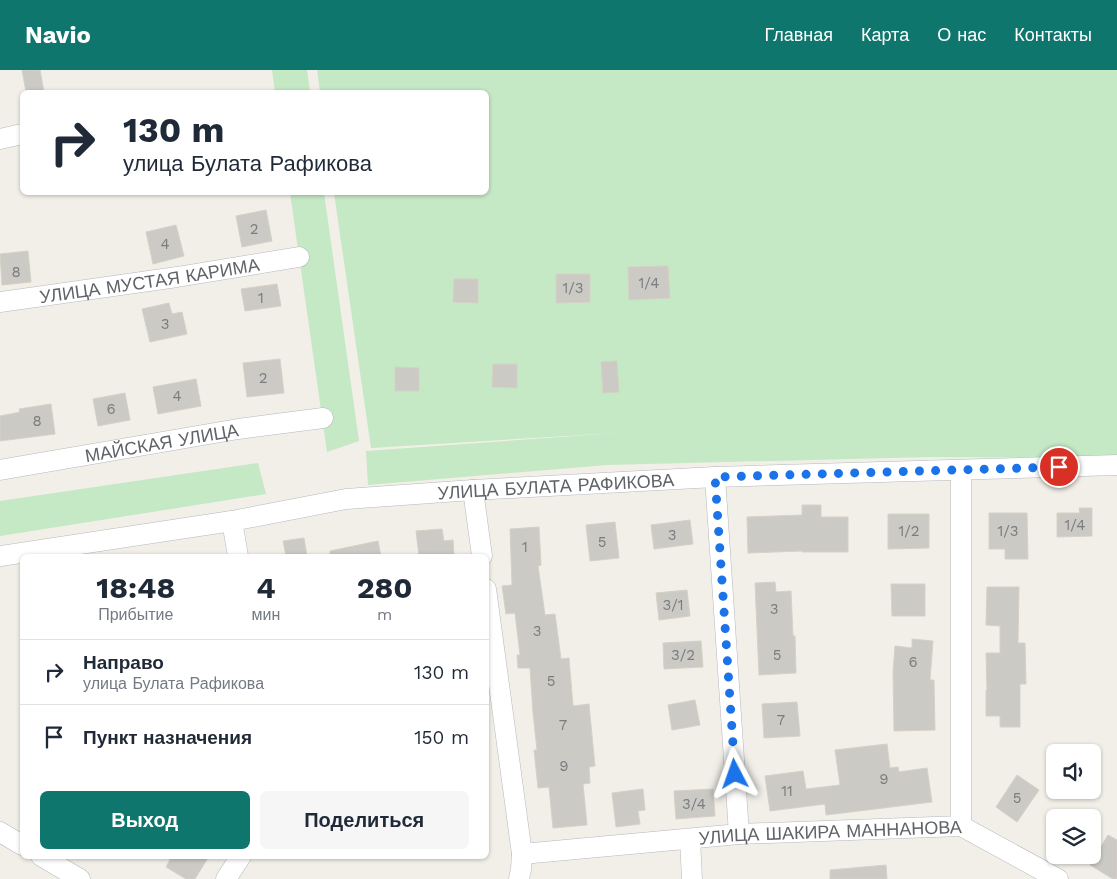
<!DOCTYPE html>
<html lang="ru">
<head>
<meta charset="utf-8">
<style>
  body { margin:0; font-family:"Work Sans",sans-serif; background:#f6f6f7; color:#1f2937; height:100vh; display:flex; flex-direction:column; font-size:19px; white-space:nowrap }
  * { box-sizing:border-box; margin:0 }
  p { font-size:16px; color:#747a83 }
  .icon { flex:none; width:28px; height:28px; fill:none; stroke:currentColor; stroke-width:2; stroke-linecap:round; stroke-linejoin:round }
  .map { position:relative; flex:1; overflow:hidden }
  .sheet { position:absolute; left:20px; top:484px; width:469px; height:305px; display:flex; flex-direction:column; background:#fff; border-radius:8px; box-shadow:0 1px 4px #0004 }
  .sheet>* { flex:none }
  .guide { position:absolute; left:20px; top:20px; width:469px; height:105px; border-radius:8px; box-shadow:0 1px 4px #0004; background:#fff; color:#1f2937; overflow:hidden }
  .fabs { position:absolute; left:1046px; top:674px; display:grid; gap:10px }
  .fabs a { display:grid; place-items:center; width:55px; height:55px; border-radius:8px; background:#fff; box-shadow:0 1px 4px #0004; font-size:25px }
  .pin { position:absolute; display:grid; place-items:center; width:42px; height:42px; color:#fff; margin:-21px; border:2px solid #fff; border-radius:50%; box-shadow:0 1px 5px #0007 }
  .me { position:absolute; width:55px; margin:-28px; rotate:356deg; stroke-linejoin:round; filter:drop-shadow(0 0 4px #0008) }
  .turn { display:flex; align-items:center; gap:18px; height:105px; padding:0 20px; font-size:22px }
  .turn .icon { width:65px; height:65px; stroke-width:2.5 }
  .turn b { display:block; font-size:35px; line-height:42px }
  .eta { display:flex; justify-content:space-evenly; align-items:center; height:85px; text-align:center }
  .eta b { font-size:30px; font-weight:700; line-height:35px }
  .primary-button { display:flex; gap:10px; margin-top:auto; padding:10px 20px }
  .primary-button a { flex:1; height:58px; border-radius:8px; background:#0f766e; color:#fff; font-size:20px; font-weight:700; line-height:58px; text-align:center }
  .primary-button a+a { background:#f6f6f7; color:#1f2937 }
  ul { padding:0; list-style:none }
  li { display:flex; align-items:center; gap:15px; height:65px; padding:0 20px; border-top:1px solid #e0e1e3 }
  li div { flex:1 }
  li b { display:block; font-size:19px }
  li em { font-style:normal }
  header { display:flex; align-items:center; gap:30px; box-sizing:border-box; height:70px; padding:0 25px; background:#0f766e; color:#fff }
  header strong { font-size:24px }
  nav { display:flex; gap:28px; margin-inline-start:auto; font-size:18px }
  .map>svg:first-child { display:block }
  .green { fill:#c5e8c5 }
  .building { fill:#cccac5; stroke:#d6d1c6 }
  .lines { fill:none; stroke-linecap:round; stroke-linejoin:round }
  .minor-casing { stroke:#b5b8bc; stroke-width:21 }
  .minor { stroke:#fff; stroke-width:20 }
  .route { stroke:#1a73e8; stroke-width:9; stroke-dasharray:0 16.2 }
  .labels { text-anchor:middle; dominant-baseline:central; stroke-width:4; stroke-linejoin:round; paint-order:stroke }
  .number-label { font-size:15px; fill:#7a7d7f }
  .street-label { font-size:18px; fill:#5f6368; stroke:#fff }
</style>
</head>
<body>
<header>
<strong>Navio</strong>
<nav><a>Главная</a><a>Карта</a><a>О нас</a><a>Контакты</a></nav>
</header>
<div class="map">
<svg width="1117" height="809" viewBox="0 0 1117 809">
  <rect width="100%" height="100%" fill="#f1efe8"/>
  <g class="green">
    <path d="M272,0H307L310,22H275Z"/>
    <path d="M317,0H1117V385L1091,388L930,387L607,395L368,415L366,381L616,363L371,378L334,123L486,122V22H320Z"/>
    <path d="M290,123H324L359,371L327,382Z"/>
    <path d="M258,393L266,424L0,466V431Z"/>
  </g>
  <g class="building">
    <path d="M22,0H40L44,22H26Z"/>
    <path d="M266,140L272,171L242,177L236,146Z"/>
    <path d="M176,155L184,186L153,194L146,162Z"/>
    <path d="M28,181L31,212L2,215L0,184Z"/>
    <path d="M668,196L670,228L629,230L628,197Z"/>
    <path d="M556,204H590V232L556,233Z"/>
    <path d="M454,209H478V233L453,232Z"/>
    <path d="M277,214L281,236L245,241L241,219Z"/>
    <path d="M169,233L172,244L182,242L187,264L150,272L142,239Z"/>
    <path d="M280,289L284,323L247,327L243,293Z"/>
    <path d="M617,291L619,322L603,323L601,292Z"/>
    <path d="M493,294H517V318L492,317Z"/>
    <path d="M395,297L419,298V321H395Z"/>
    <path d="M196,309L201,336L158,344L153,317Z"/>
    <path d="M125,323L130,350L98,356L93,329Z"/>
    <path d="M51,334L55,364L0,371V346L20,342L19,339Z"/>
    <path d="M802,435H821V447H848V482H802V481L748,483L747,447L802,445Z"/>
    <path d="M1079,438H1092V466L1057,467V443H1080Z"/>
    <path d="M989,443H1027L1028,489H1005V479H989Z"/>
    <path d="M888,444H929V478L888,479Z"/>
    <path d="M690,450L693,474L654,479L651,455Z"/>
    <path d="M615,452L619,488L590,491L586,455Z"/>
    <path d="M539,457L541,495L538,496L545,545L555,544L561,589L569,588L573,636L589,634L595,696L589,697L590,713L583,714L587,755L553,758L549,717L538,718L534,680H537L533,643L530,598H518L517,585H520L515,543L506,544L502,516L512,515L510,459Z"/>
    <path d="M442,459L444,471L453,470L454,486H419L416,461Z"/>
    <path d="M304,468L307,486H286L283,471Z"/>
    <path d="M378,471L381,486H330V481Z"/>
    <path d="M775,512L776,522L791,521L793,566H795L796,603L759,605L755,513Z"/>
    <path d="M891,514H925V546H892Z"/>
    <path d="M987,517H1019L1018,573H1025L1026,614H1020V657H1000V646H986V620H987L986,583H1000V556L986,555Z"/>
    <path d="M687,520L690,546L659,550L656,523Z"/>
    <path d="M912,569L933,571L930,610H934L935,660L894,661L893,602L895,576L912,578Z"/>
    <path d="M701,571L703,597L664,599L663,573Z"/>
    <path d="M695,630L700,655L672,660L668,635Z"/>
    <path d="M797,632L800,666L764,668L762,634Z"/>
    <path d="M887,674L890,698L898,697L899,702L927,698L932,732L826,745L825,734L770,741L765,706L803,701L806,719L840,715L835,680Z"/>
    <path d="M1017,705L1039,720L1017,752L996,737Z"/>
    <path d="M643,719L645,740L638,741L640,754L616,757L612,723Z"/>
    <path d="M713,719L715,746L676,749L674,721Z"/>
    <path d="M1108,765L1117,770V809H1113L1090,795Z"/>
    <path d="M172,786H209L195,809H186L166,797Z"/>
    <path d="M886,795L887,809H830V800Z"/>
  </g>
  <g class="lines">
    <g class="minor-casing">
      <g id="minor">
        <path d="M0,69L22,64"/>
        <path id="s1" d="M0,232L177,207L299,187"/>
        <path id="s2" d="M0,400L238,359L323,348"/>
        <path d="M715,407L739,764"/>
        <path d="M473,420L482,486"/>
        <path d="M232,451L238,486"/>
        <path id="s3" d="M0,486L232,451L346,429L473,420L715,407L1117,395"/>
        <path d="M486,519L522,784L521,799L519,809"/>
        <path d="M961,756L1058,809"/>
        <path d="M0,762L22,775"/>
        <path d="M690,769L692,809"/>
        <path id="s4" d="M522,784L739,764L961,756V400"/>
        <path d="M41,786L80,809"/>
        <path d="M226,809L241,786"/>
      </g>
    </g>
    <use href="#minor" class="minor"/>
  </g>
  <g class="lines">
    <path class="route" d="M735,704L715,407L1059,397"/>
  </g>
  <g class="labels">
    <g class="number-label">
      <text x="254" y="159">2</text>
      <text x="165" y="174">4</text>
      <text x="16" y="202">8</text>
      <text x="649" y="213">1/4</text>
      <text x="573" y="218">1/3</text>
      <text x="261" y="228">1</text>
      <text x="165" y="254">3</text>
      <text x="263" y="308">2</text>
      <text x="177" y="326">4</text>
      <text x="111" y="339">6</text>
      <text x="37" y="351">8</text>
      <text x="1075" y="455">1/4</text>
      <text x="909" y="461">1/2</text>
      <text x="1008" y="461">1/3</text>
      <text x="672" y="465">3</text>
      <text x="602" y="472">5</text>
      <text x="525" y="477">1</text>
      <text x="673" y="535">3/1</text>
      <text x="774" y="539">3</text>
      <text x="537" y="561">3</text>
      <text x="683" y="585">3/2</text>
      <text x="777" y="585">5</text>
      <text x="913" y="592">6</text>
      <text x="551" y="611">5</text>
      <text x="781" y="650">7</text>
      <text x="563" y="655">7</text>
      <text x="564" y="696">9</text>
      <text x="884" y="709">9</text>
      <text x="787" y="721">11</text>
      <text x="1017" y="728">5</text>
      <text x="694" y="734">3/4</text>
    </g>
    <g class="street-label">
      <text stroke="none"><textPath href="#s1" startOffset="151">УЛИЦА МУСТАЯ КАРИМА</textPath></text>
      <text stroke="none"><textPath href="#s2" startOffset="164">МАЙСКАЯ УЛИЦА</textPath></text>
      <text stroke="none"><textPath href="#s3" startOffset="561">УЛИЦА БУЛАТА РАФИКОВА</textPath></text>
      <text stroke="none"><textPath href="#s4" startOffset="309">УЛИЦА ШАКИРА МАННАНОВА</textPath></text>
    </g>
  </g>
</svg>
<div class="fabs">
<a><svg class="icon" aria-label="sound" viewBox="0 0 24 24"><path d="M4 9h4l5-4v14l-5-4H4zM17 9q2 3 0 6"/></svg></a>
<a><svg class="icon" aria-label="layers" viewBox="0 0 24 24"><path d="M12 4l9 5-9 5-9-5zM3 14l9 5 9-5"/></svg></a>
</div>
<div class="pin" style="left:1059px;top:397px;background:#d93025"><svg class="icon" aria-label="arrive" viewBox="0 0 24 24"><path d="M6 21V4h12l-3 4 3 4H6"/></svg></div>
<svg class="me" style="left:735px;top:704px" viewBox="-20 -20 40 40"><path d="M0-17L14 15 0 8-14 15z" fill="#1a73e8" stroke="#fff" stroke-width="4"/></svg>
<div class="guide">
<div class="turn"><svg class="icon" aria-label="right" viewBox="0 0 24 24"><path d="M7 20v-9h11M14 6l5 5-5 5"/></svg><div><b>130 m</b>улица Булата Рафикова</div></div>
</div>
<section class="sheet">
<div class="eta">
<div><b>18:48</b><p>Прибытие</p></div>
<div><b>4</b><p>мин</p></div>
<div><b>280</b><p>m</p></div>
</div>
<ul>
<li><svg class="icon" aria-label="right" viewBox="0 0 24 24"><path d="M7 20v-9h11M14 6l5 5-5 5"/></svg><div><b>Направо</b><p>улица Булата Рафикова</p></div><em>130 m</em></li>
<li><svg class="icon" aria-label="arrive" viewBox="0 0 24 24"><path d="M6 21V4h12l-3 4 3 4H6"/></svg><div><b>Пункт назначения</b></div><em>150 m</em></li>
</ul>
<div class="primary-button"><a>Выход</a><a>Поделиться</a></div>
</section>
</div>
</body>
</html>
